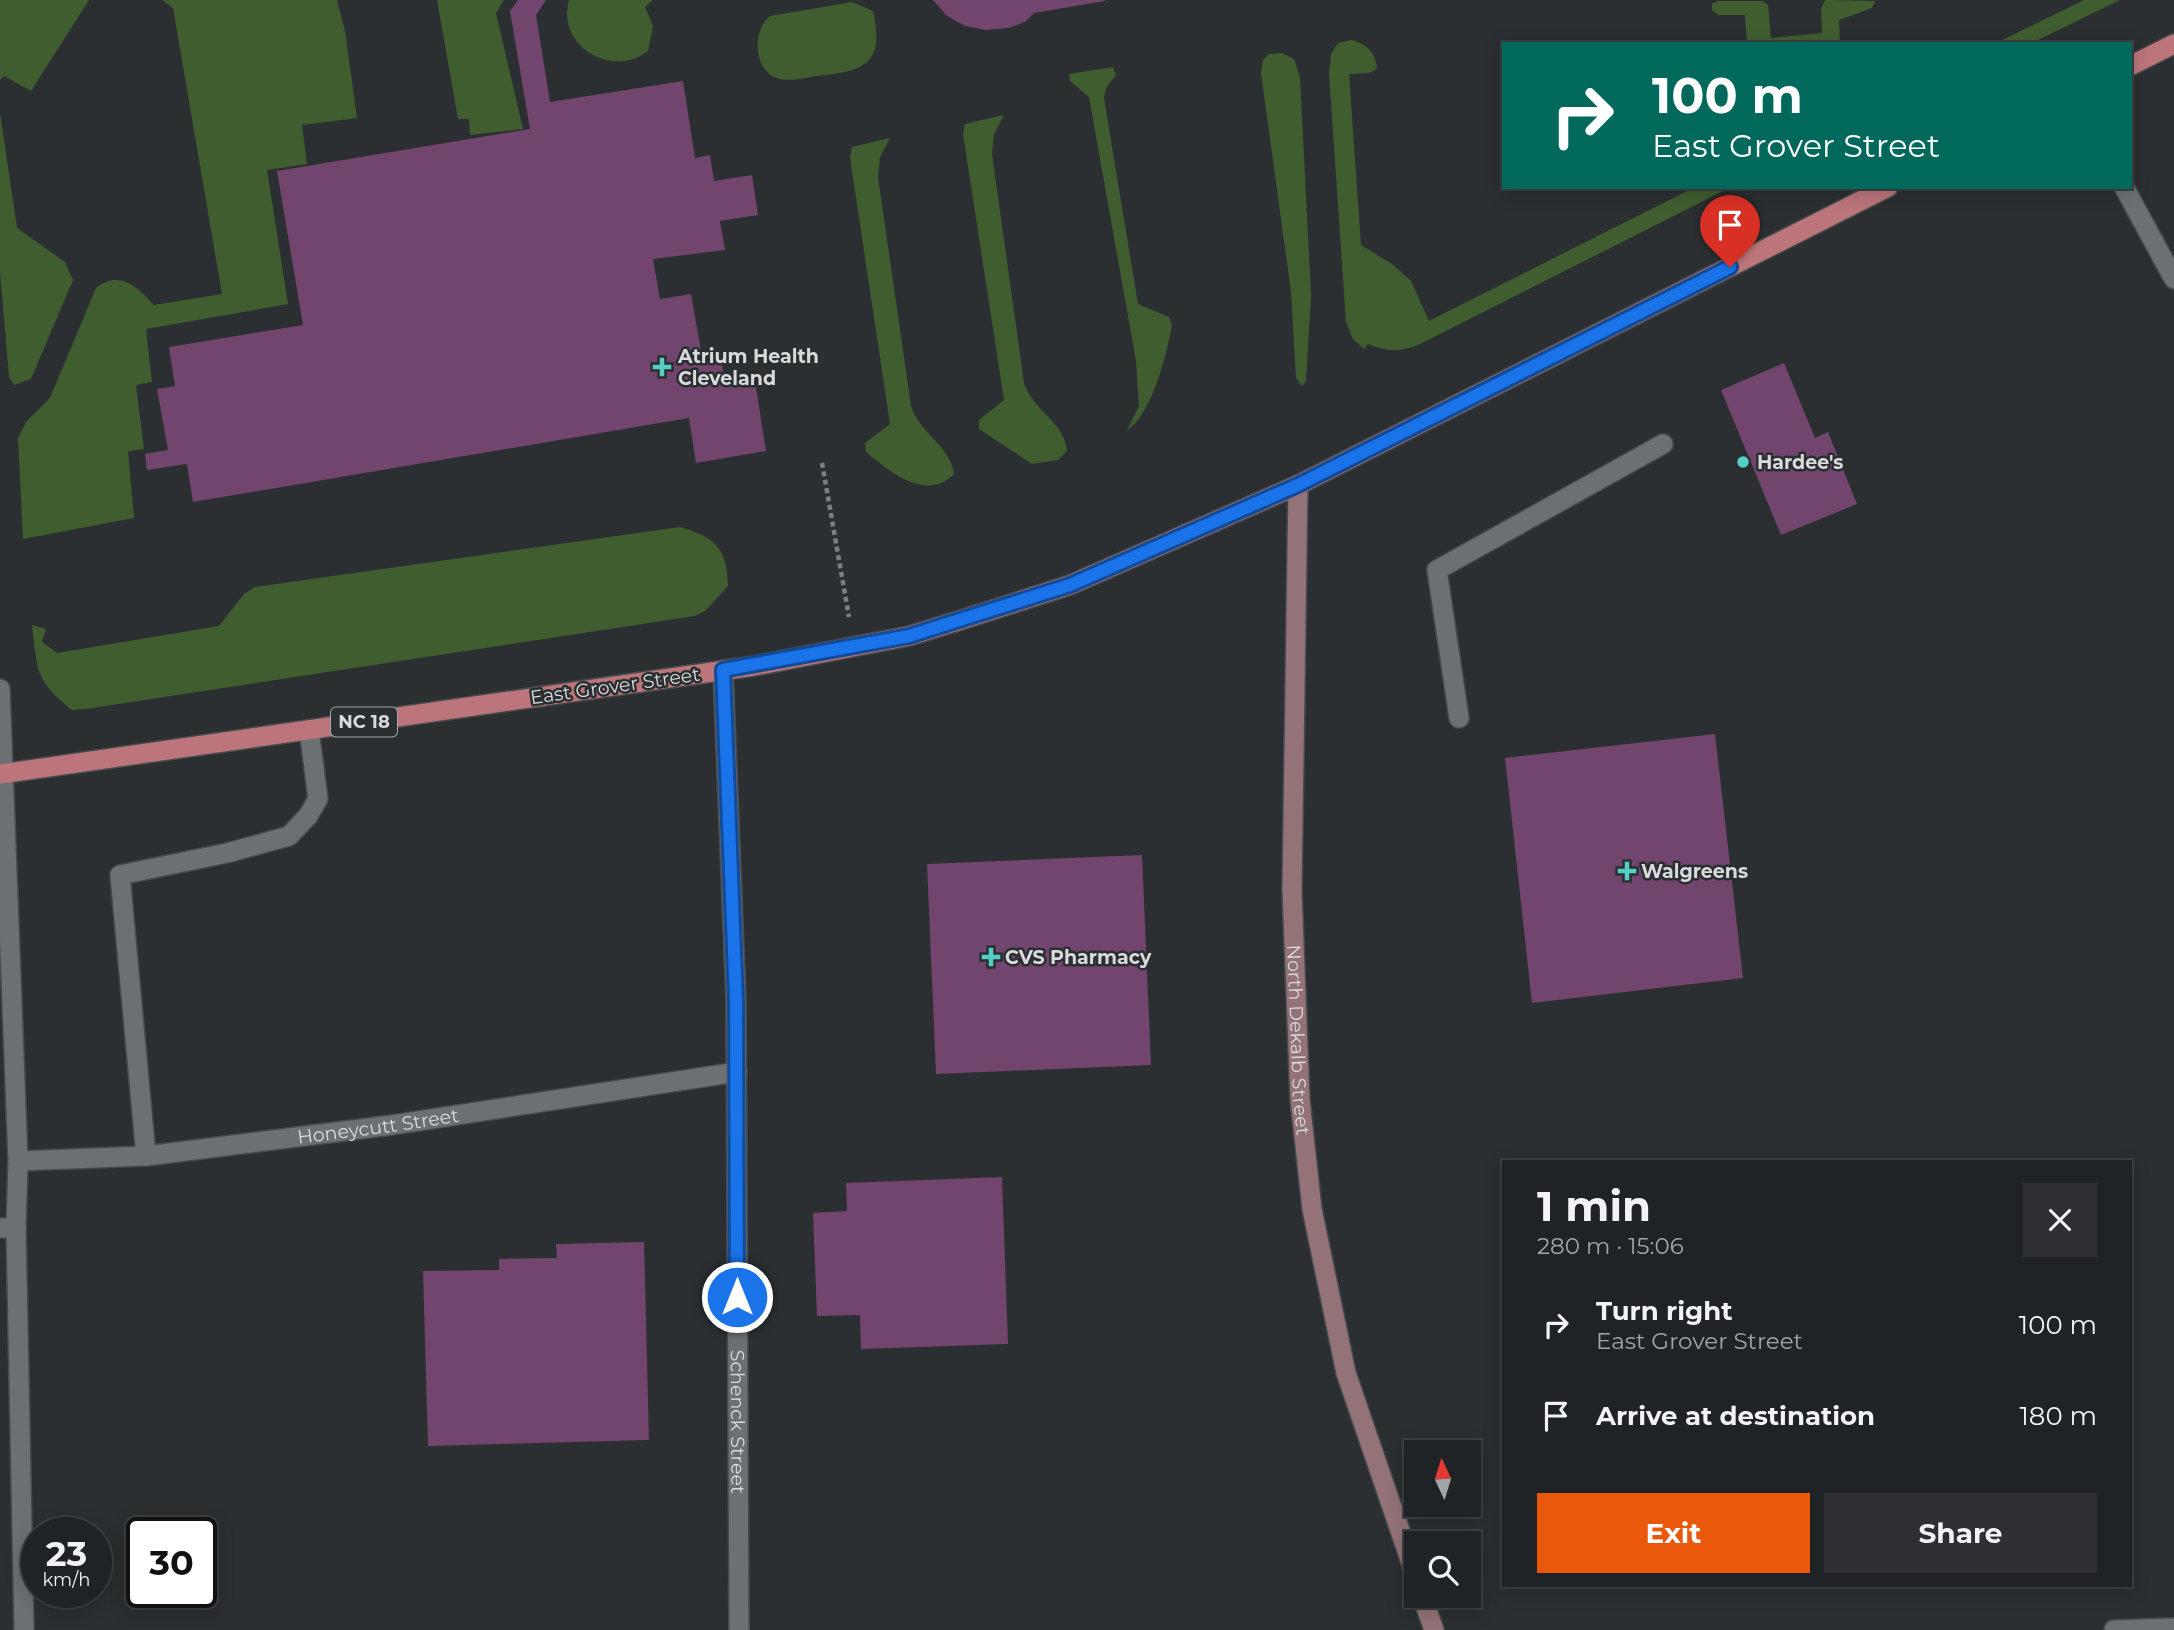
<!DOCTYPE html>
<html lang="en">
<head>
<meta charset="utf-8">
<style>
  body { margin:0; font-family:Montserrat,sans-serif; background:#2d2f32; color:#f1f3f6; height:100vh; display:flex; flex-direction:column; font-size:26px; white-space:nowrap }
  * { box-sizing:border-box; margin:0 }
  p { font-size:23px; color:#a2a4a7 }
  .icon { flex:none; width:38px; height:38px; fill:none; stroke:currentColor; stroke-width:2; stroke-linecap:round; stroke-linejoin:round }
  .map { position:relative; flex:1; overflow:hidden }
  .sheet { position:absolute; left:1502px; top:1160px; width:630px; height:427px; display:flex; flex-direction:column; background:#202325; border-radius:0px; box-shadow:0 4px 18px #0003,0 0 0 2px #3d4042 }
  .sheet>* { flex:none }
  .top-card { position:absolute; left:1502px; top:42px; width:630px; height:147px; border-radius:0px; box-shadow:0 4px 18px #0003,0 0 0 2px #3d4042; background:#00695c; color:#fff; overflow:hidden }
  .needle { width:46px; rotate:356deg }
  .controls { position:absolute; left:1404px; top:1440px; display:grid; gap:14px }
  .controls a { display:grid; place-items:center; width:77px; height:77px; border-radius:0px; background:#202325; box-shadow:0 4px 18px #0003,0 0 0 2px #3d4042; font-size:35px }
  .speed { position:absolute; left:21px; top:1517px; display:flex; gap:14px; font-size:35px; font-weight:700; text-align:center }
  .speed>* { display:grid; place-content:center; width:91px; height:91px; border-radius:50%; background:#202325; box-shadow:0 4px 18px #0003,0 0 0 2px #3d4042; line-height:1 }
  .speed small { font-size:18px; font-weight:400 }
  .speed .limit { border:4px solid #111; border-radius:10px; background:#fff; color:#111 }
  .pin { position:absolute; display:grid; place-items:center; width:60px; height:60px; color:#fff; margin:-72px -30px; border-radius:50% 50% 50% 0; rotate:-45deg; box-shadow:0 0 7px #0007 }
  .pin .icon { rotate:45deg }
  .me { position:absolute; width:77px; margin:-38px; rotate:0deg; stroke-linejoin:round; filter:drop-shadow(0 0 5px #0008) }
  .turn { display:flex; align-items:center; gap:24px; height:147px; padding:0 35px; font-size:32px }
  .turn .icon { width:91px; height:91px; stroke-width:2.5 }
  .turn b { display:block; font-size:49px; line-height:60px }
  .round { display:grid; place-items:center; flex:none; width:74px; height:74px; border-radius:0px; background:#2d2f32 }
  .overview { display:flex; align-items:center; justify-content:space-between; height:119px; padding:0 35px }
  h1 { font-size:42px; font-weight:700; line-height:52px }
  .action { display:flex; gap:14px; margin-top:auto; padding:14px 35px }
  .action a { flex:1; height:80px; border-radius:0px; background:#ea580c; color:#fff; font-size:28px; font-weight:700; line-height:80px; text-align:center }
  .action a+a { background:#2d2f32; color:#f1f3f6 }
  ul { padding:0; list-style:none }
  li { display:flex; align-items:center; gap:21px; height:91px; padding:0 35px }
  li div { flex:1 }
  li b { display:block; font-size:26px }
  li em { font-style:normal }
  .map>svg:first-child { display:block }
  .green { fill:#405d30 }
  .building { fill:#72456f }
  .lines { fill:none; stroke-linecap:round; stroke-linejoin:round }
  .service-casing { stroke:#474a4c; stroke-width:22 }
  .minor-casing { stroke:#474a4c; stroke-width:22 }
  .secondary-casing { stroke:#474a4c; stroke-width:22 }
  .primary-casing { stroke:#474a4c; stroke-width:22 }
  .path { stroke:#7b7f81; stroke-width:4.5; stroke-dasharray:5 3.5; stroke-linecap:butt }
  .service { stroke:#6c7073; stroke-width:19 }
  .minor { stroke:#6c7073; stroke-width:19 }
  .secondary { stroke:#937377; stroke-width:19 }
  .primary { stroke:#bb757b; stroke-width:19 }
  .route-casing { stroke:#114b97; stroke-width:18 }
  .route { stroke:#1a73e8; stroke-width:12 }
  .poi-dot { fill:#55cec6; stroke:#2b2f31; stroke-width:2.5 }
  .labels { text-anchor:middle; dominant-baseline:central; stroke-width:5; stroke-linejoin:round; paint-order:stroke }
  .shield { fill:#2b2f31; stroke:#a4a7a9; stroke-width:2 }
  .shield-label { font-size:18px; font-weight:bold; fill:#d8dadc }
  .poi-label { font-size:19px; font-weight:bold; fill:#d8dadc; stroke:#2b2f31; text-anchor:start }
  .street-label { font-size:19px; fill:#d8dadc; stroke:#2b2f31 }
</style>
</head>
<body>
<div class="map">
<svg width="2174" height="1630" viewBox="0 0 2174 1630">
  <rect width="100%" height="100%" fill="#2b2f31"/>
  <g class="green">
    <path d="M0,0H89L31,91L4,76L0,80Z"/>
    <path d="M162,0H337L345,31L357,118L302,125L307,164L267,170L288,304L146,329L152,382L136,385L144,449L128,451L134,518L23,539L18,438L26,422L50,398L96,288C119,269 138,287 154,305L222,294L173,8Z"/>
    <path d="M437,0H504L496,13L523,129L470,135L469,119H458Z"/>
    <path d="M569,0H653L645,7L653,26L648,51C612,79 556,46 569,0Z"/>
    <path d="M1825,0L1875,1L1872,8L1839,20L1840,44H1747L1745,15H1718L1712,10V4L1718,1H1762L1768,5L1771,38L1822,33L1821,9Z"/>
    <path d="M2084,0H2120L2030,44H1994Z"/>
    <path d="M852,2L873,11C885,64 865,71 816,76C803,78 786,83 774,77C753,67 753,29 770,16Z"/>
    <path d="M1352,40C1368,46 1375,51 1377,69L1369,73L1349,74L1361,245L1392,264L1411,281L1429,321L1695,187H1731L1420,344C1400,352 1389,352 1368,344L1364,349L1353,339L1346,322L1329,73L1331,54L1338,43Z"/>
    <path d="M1282,53L1294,59L1300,77L1311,294L1306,381L1302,386L1296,378L1291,292L1261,73L1263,60L1269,54Z"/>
    <path d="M1113,67L1116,75L1106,88L1104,98L1138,304L1169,317L1172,324C1168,351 1151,417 1127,430L1139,406L1136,361L1089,97L1070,81L1069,74Z"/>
    <path d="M0,113L17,228L65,262L73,280L31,379L14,385L9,377L0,272Z"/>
    <path d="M1004,115L994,134L992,154L1024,383C1033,411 1064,421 1067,451L1058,460L1032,464L979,429V420L1004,400L963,134L965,124Z"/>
    <path d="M890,138L880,157L878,177L911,406C919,433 950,445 954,474C926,502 890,472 866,452L865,443L890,424L850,158L852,147Z"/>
    <path d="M680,527C715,537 727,548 728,586L705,611L695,616L86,709L72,710C34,679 38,671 32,625L46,629L42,642L57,653L219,626L244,594L255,587Z"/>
  </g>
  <g class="building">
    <path d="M518,0H546L536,15L550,102L683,81L695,158L710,155L714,181L752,175L758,215L720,221L725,250L653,259L660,299L691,294L703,362L721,359L725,386L755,381L766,451L696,463L689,418L193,502L187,464L147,470L145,454L168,450L157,389L175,386L169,347L303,325L277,171L530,129L510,11Z"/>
    <path d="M933,0H1105V1L1034,13L1025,22L1008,28L986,30L965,26L947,16Z"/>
    <path d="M1784,363L1815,438L1828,432L1857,504L1781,535L1721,390Z"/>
    <path d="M1715,734L1743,978L1532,1003L1505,758Z"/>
    <path d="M1142,855L1151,1065L936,1074L927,864Z"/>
    <path d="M1002,1177L1008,1344L861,1349L860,1315L817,1316L813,1213L847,1211L846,1183Z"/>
    <path d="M644,1242L649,1440L428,1446L423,1271L499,1270V1259L557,1258L556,1244Z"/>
  </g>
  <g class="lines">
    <g class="service-casing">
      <g id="service">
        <path d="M2124,187L2174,279"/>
        <path d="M1459,718L1437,570L1663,444"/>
        <path d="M146,1156L120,875L227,853L289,836L308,816L318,799L309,730"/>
        <path d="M0,1228H16"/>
      </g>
    </g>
    <g class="minor-casing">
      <g id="minor">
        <path id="s1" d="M723,670L736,1001L739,1630"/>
        <path d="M0,689L18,1161L16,1228L24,1630"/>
        <path id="s2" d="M18,1161L146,1156L392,1125L737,1072"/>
        <path d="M2114,1630L2174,1628"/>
      </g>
    </g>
    <g class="secondary-casing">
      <g id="secondary">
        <path id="s3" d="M1298,485L1292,890L1300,1100L1312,1209L1346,1373L1416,1577"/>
        <path d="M1422,1596L1434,1630"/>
      </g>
    </g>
    <g class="primary-casing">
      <g id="primary">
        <path d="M2130,66L2174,44"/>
        <path d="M0,774L754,666L909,636L961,620L1070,585L1298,485L1888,187"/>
      </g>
    </g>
    <path class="path" d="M822,463L849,617"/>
    <use href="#service" class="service"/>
    <use href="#minor" class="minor"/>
    <use href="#secondary" class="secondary"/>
    <use href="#primary" class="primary"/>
  </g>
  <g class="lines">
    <g class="route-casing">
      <path id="route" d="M737,1297L736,1001L723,670L909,636L1070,585L1298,485L1730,267"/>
    </g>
    <use href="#route" class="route"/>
  </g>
  <g class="poi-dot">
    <path d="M658.5 356.5h7v7h7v7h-7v7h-7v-7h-7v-7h7z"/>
    <circle cx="1743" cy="462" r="7"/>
    <path d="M1623.5 860.5h7v7h7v7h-7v7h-7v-7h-7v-7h7z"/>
    <path d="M987.5 946.5h7v7h7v7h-7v7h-7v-7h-7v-7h7z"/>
  </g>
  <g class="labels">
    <rect class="shield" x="331" y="707.5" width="66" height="29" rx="5"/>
    <g class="shield-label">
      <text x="364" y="722">NC 18</text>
    </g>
    <g class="poi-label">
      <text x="678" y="356">Atrium Health<tspan x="678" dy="22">Cleveland</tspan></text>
      <text x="1757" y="462">Hardee's</text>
      <text x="1641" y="871">Walgreens</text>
      <text x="1005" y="957">CVS Pharmacy</text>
    </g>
    <g class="street-label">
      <text transform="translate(615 686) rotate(-8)">East Grover Street</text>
      <text stroke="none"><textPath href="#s3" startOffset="555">North Dekalb Street</textPath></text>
      <text stroke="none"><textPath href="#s2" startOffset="362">Honeycutt Street</textPath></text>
      <text stroke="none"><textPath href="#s1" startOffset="752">Schenck Street</textPath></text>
    </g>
  </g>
</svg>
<div class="controls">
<a><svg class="needle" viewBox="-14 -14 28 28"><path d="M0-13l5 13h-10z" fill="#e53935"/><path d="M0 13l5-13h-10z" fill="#a2a4a7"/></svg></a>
<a><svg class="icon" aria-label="search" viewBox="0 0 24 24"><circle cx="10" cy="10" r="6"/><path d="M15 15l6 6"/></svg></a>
</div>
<div class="speed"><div>23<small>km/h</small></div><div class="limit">30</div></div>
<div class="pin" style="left:1730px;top:267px;background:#d93025"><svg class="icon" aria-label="arrive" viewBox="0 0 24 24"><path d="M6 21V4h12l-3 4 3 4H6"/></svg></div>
<svg class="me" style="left:737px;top:1297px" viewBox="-20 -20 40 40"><circle r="17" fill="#1a73e8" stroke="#fff" stroke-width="3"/><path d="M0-11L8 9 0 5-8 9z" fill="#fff"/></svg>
<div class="top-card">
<div class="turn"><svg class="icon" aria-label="right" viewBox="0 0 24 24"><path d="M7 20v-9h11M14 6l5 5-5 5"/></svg><div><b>100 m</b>East Grover Street</div></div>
</div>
<section class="sheet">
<div class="overview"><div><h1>1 min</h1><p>280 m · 15:06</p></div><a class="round"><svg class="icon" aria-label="close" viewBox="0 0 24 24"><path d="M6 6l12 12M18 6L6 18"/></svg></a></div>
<ul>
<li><svg class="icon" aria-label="right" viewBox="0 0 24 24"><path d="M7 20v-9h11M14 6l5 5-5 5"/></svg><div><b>Turn right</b><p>East Grover Street</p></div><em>100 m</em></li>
<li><svg class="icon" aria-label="arrive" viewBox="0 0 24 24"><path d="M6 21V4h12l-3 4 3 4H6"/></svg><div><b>Arrive at destination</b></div><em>180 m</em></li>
</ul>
<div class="action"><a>Exit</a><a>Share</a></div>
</section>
</div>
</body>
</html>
